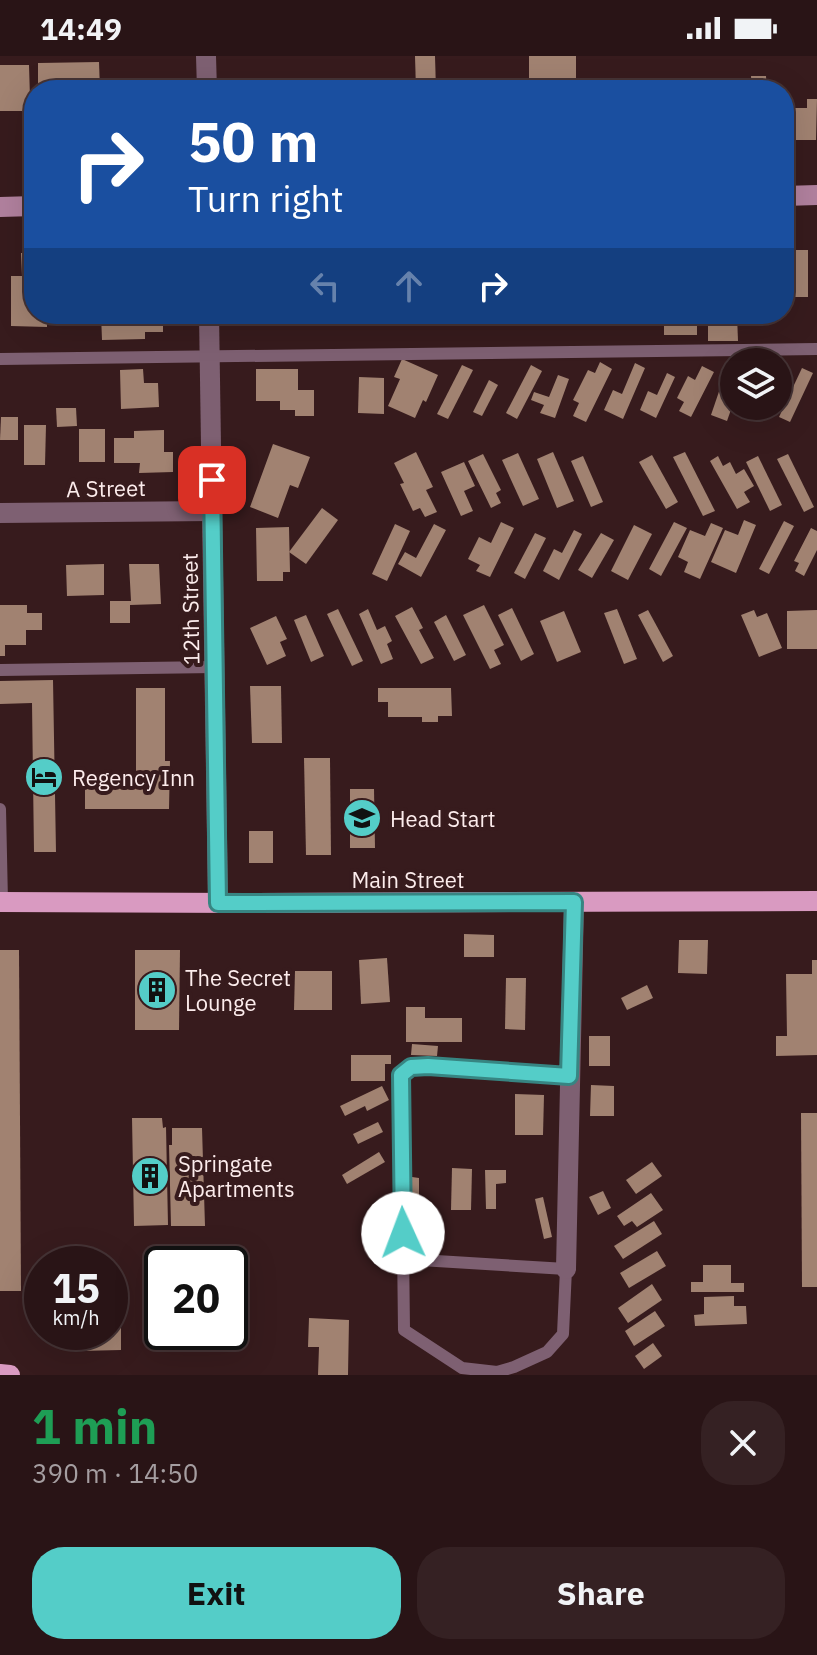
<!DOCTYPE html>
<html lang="en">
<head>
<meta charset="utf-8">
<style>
  body { margin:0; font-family:"IBM Plex Sans",sans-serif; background:#352123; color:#f1f3f6; height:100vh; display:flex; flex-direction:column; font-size:30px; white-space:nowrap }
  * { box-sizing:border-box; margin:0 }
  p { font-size:26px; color:#a59ea1 }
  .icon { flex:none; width:44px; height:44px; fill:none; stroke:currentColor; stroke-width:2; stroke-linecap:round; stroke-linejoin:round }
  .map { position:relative; height:1319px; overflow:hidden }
  .sheet { display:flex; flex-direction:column; background:#291416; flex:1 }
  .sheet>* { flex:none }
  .hud { position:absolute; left:24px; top:24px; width:770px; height:244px; border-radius:32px; box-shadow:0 8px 32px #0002,0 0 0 2px #453335; background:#1a4fa0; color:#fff; overflow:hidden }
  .tools { position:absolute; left:720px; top:292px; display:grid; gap:16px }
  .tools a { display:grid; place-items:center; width:72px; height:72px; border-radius:50%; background:#291416; box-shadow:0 8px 32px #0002,0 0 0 2px #453335; font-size:40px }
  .speed { position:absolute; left:24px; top:1190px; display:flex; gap:16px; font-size:40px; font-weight:700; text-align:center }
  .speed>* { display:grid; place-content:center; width:104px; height:104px; border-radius:50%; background:#291416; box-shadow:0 8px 32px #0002,0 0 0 2px #453335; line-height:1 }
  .speed small { font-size:20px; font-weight:400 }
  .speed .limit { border:4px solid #111; border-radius:12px; background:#fff; color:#111 }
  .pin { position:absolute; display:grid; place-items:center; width:68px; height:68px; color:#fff; margin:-34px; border-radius:16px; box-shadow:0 4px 12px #0006 }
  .me { position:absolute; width:88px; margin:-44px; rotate:358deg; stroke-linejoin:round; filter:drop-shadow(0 0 6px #0008) }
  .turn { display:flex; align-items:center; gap:28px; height:168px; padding:0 32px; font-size:36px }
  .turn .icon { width:104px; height:104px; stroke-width:2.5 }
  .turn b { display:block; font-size:56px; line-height:68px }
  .lanes { display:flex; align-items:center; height:76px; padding:0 32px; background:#0003; justify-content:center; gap:40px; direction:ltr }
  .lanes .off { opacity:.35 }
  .round { display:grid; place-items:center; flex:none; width:84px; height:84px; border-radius:32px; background:#352123 }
  .overview { display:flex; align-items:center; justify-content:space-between; height:136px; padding:0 32px }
  h1 { font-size:48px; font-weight:700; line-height:60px; color:#1e9e55 }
  .action { display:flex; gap:16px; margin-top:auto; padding:16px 32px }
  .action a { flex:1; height:92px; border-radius:32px; background:#54cdc8; color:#111; font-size:32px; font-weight:700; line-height:92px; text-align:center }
  .action a+a { background:#352123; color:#f1f3f6 }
  .status { display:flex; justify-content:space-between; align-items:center; height:56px; padding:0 40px; background:#291416; direction:ltr }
  .status svg { height:22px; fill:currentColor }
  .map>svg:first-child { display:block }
  .building { fill:#a18271 }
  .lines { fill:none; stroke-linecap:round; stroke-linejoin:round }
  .lane { stroke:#7e6072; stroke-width:12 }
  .street { stroke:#7e6072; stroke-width:20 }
  .secondary { stroke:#b1819e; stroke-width:20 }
  .primary { stroke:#d99ac1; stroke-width:20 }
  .route-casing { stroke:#378582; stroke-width:20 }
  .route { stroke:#54cdc8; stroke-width:14 }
  .labels { text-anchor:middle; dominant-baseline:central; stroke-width:8; stroke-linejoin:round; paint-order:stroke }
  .street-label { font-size:22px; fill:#fcecec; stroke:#371b1d }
  .poi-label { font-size:22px; fill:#fcecec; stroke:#371b1d; text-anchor:start }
</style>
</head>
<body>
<div class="status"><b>14:49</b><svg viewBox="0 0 49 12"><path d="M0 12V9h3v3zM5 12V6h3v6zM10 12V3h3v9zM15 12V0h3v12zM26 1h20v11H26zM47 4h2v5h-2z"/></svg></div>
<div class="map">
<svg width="817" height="1319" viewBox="0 0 817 1319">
  <rect width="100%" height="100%" fill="#371b1d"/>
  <g class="building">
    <path d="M415,0H435L436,34H416Z"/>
    <path d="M529,0H576V29L529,30Z"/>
    <path d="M99,6L100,34H38V7Z"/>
    <path d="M0,9H29L30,42H34V105H23L22,55H0Z"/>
    <path d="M751,20H766L767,34H752Z"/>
    <path d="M402,22L403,34H356V30L372,29V23Z"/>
    <rect x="503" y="22" width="19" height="12"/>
    <path d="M807,43H817L816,84H784V52H807Z"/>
    <path d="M784,194H808V241H791V221H784Z"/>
    <path d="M21,197H34V258H47V271L11,270V220H22Z"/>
    <path d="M101,258H163V276H145V283L102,284Z"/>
    <path d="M252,258H291L292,262L252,263Z"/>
    <path d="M391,258H417V268L391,269Z"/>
    <rect x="607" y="258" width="36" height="12"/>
    <rect x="664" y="258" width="33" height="21"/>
    <path d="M737,259L738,285H708V260Z"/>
    <path d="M402,303L438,319L426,346L423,344L415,362L388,350L400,323L394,321Z"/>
    <path d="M600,306L612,313L586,366L573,360L579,347L573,344L588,314L595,317Z"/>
    <path d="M635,307L645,312L623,363L604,354L613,334L622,338Z"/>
    <path d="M462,309L473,314L448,363L437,358Z"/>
    <path d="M531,309L542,315L517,363L506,357Z"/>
    <path d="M702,310L714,316L691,361L679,355L684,346L677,342L688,320L695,324Z"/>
    <path d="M802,312L813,317L790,366L779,361Z"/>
    <path d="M143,313L144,327H158L159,351L121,353L120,314Z"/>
    <path d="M256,313H298V334H314V360H295V354H280V345H256Z"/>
    <path d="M726,315L734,318V345L727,365L711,359Z"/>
    <path d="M667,317L675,321L656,362L640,354L648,335L657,339Z"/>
    <path d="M558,319L569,323L555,362L540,357L544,349L531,344L534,336L549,341Z"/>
    <path d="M359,321L384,322V358L358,357Z"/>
    <path d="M489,324L498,329L482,360L473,356Z"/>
    <path d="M746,350H768L761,365L743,357Z"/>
    <path d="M56,352H76L77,370L57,371Z"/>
    <path d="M1,361H18V384H0Z"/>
    <path d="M24,369H46L45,409H24Z"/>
    <rect x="79" y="373" width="26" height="33"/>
    <path d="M164,374V396H173V416L139,417L140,407H114V382H134V375Z"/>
    <path d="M273,388L310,401L298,432L290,429L278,462L250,451Z"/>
    <path d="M416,396L433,431L426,434L437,456L425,461L420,452L413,455L400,428L404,427L394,407Z"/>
    <path d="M553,396L574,445L557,452L537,403Z"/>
    <path d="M685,396L715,455L703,460L673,401Z"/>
    <path d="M518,397L539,443L523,450L502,404Z"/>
    <path d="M483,398L501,434L496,437L501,447L491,452L468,405Z"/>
    <path d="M788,398L814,451L804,456L777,403Z"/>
    <path d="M652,399L678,446L666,453L639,406Z"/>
    <path d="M583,400L603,446L591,451L571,405Z"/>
    <path d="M718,400L723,410L730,406L736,418L744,413L754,430L744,436L750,446L737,453L710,405Z"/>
    <path d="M758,400L782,449L770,455L746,406Z"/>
    <path d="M464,406L475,430L464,435L473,455L461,460L441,416Z"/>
    <path d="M322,452L338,464L306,508L289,496Z"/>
    <path d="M744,464L756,469L736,517L711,506L725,474L738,479Z"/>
    <path d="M784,465L794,470L769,518L759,513Z"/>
    <path d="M501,466L514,472L490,521L476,515L480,509L468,503L479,481L491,487Z"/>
    <path d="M674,466L687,472L661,520L649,513Z"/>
    <path d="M711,467L723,472L700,523L684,516L688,506L678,501L690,474L705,480Z"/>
    <path d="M395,468L410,475L387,525L372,518Z"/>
    <path d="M434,468L446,474L421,521L398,508L405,496L416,502Z"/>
    <path d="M634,469L652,478L628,524L611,515Z"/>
    <path d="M289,471L290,516H283V525H257L256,472Z"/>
    <path d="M811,472L817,475V494L804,520L795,515L799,507L794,505Z"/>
    <path d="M574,474L582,478L559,524L543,515L554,493L562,497Z"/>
    <path d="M535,477L546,482L525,523L514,517Z"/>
    <path d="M601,477L614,484L592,522L578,514Z"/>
    <path d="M104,508V539L67,540L66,509Z"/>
    <path d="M129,508H159L161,548L130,549V567H110V545H131Z"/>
    <path d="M0,549H27V557H42V574H26V589H5V600H0Z"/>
    <path d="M484,549L504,589L494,594L501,608L490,613L463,559Z"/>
    <path d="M412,551L423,572L419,574L434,602L421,608L395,560Z"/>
    <path d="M512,552L534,598L521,605L498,559Z"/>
    <path d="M338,553L363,605L352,610L327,558Z"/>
    <path d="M368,553L377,574L385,570L392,585L387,588L393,603L381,608L359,558Z"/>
    <path d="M617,553L637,603L624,608L604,557Z"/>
    <path d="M648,554L673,600L663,606L638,559Z"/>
    <path d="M754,554L757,561L767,557L782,592L759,601L741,559Z"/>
    <path d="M817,554V593H787V555Z"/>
    <path d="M564,555L581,596L557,606L540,565Z"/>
    <path d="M306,559L324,600L311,606L294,564Z"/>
    <path d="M446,559L466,599L454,605L434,566Z"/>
    <path d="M276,560L287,583L280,586L286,600L267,609L250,572Z"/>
    <path d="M53,624L56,796H34L32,647L0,648V625Z"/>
    <path d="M250,630H281L282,687H252Z"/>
    <path d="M136,632H165V705H170L169,753H85V728H121V722H136Z"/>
    <path d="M378,632H451L452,660H438V666H422V661H388V646H378Z"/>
    <path d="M304,702H330L331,799H306Z"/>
    <path d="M350,733H374L375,792H350Z"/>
    <rect x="249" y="775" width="24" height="32"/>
    <path d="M464,878L494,879V901H464Z"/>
    <path d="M679,884H708L707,918L678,917Z"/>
    <path d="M0,894H19L21,1235H0Z"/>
    <path d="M135,894H180L179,974H135Z"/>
    <path d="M387,902L390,946L361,948L359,904Z"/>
    <path d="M812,904H817V999L776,1000V980H787L786,918H812Z"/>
    <path d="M295,915H332V954H294Z"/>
    <path d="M506,922H526L525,974L505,973Z"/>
    <path d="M647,929L653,942L627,954L621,942Z"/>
    <path d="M406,951H425V962H462V986H406Z"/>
    <rect x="589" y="980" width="21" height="30"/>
    <path d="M412,988L438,990L437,1000L411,999Z"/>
    <path d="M351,999H391V1008H385V1025H351Z"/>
    <path d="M591,1029L614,1030V1060H590Z"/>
    <path d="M382,1030L389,1044L367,1055L365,1050L345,1060L340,1050Z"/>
    <path d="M515,1038L544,1039L543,1079H515Z"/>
    <path d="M801,1057H817V1231H802Z"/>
    <path d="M132,1062H162L163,1072L166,1071L168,1169L134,1170Z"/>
    <path d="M378,1066L383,1076L358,1088L353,1078Z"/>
    <path d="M172,1072H202L205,1170H171L169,1089H172Z"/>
    <path d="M379,1096L385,1106L347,1128L342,1119Z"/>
    <path d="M652,1106L662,1120L636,1138L626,1124Z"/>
    <path d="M452,1112L472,1113L471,1154H451Z"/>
    <path d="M485,1114H506V1127L496,1128V1153H486Z"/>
    <path d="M412,1121L419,1122V1154H411Z"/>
    <path d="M603,1135L611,1152L598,1159L589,1141Z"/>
    <path d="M651,1137L663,1154L637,1171L632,1165L624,1170L617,1160Z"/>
    <path d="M543,1141L552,1181L544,1183L535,1143Z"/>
    <path d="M654,1165L662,1178L623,1203L614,1190Z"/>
    <path d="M657,1195L666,1210L629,1232L620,1217Z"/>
    <path d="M703,1209H731V1227H744V1236H691V1226H703Z"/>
    <path d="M110,1214H121V1294L79,1295L61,1276H110Z"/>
    <path d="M652,1228L662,1244L628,1267L618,1252Z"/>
    <path d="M734,1240V1250H746L747,1268L695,1270L694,1259L704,1258V1241Z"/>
    <path d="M655,1255L665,1270L634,1290L625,1275Z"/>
    <path d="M309,1262L349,1264L348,1319H318L319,1291H308Z"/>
    <path d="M653,1287L662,1300L644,1313L635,1300Z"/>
  </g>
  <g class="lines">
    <g class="lane">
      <path d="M0,303L817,293"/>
      <path d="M0,614L215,611"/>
      <path d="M0,753L2,846"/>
      <path d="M404,1203L566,1213L563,1278L547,1296L514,1311L497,1316L462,1312L404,1274L401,1019L411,1011L428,1010L569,1020"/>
    </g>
    <g class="street">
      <path d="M206,0L207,34"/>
      <path d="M209,258L218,847"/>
      <path d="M0,457L212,455"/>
      <path d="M566,1213L574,846"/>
    </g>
    <g class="secondary">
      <path d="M784,140L817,139"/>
      <path d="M0,151L34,150"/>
    </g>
    <g class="primary">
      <path d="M0,846L243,847L817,845"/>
      <path d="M0,1318L10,1319"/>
    </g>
  </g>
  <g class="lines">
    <g class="route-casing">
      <path id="route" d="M212,424L218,847L574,846L569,1020L428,1010L411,1011L401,1019L403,1177"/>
    </g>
    <use href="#route" class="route"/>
  </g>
  <defs>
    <g id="hotel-disc" transform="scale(2)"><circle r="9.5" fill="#54cdc8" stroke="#371b1d"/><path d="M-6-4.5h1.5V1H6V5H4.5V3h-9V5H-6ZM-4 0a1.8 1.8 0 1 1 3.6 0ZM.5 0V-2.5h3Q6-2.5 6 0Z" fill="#111"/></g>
    <g id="school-disc" transform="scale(2)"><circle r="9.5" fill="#54cdc8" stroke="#371b1d"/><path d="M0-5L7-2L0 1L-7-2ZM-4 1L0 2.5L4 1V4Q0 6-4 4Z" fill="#111"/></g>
    <g id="building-disc" transform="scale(2)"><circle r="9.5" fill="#54cdc8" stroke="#371b1d"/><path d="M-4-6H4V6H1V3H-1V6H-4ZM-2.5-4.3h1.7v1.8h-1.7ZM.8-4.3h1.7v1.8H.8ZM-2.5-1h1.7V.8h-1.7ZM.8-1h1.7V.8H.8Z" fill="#111"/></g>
  </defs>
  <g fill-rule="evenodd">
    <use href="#hotel-disc" x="44" y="721"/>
    <use href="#school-disc" x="362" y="762"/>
    <use href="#building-disc" x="157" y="934"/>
    <use href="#building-disc" x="150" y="1120"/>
  </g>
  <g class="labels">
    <g class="street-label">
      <text transform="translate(106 432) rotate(-1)">A Street</text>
      <text transform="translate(190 553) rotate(-91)">12th Street</text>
      <text x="408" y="823">Main Street</text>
    </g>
    <g class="poi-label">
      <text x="72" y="721">Regency Inn</text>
      <text x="390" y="762">Head Start</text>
      <text x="185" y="921">The Secret<tspan x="185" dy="25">Lounge</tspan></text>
      <text x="178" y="1107">Springate<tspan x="178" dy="25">Apartments</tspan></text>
    </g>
  </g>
</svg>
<div class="tools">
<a><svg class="icon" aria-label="layers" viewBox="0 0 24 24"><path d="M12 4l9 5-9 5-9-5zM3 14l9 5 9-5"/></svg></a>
</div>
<div class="speed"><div>15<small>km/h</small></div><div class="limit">20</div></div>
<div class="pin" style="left:212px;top:424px;background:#d93025"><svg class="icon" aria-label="arrive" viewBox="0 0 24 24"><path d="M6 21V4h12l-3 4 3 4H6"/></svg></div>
<svg class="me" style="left:403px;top:1177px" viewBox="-20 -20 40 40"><circle r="19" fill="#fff"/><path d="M0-13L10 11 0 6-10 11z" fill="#54cdc8"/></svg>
<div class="hud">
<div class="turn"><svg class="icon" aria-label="right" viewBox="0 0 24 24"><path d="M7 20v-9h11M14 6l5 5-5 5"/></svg><div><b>50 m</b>Turn right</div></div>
<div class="lanes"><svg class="icon off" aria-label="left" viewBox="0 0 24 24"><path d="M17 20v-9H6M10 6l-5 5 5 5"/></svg><svg class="icon off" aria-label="ahead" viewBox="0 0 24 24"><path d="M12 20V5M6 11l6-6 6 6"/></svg><svg class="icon" aria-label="right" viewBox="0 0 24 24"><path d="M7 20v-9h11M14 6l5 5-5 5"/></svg></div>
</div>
</div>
<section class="sheet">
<div class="overview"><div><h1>1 min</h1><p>390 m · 14:50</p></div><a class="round"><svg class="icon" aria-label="close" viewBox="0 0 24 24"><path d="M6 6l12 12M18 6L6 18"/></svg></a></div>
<div class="action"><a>Exit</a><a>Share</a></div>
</section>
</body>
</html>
